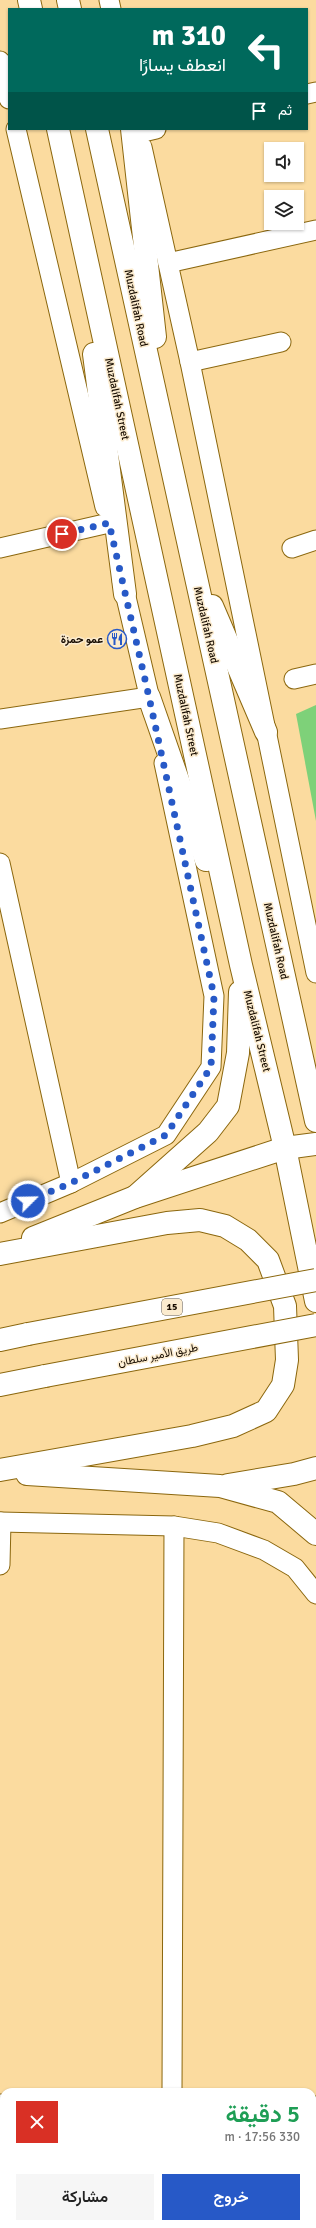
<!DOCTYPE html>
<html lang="ar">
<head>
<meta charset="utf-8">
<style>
  body { margin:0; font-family:Signika,Vazirmatn,sans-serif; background:#f6f6f6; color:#222; direction:rtl; height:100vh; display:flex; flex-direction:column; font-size:15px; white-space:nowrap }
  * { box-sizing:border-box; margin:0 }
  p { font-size:13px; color:#767676 }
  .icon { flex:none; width:22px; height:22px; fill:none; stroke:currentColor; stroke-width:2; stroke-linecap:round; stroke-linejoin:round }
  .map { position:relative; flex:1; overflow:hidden; direction:ltr }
  .sheet { position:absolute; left:0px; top:2088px; width:316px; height:140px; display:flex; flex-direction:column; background:#fff; border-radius:12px 12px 0 0; box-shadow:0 1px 3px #0004; direction:rtl }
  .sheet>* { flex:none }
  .hud { position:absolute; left:8px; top:8px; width:300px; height:122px; border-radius:0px; box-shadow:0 1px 3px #0004; direction:rtl; background:#00695c; color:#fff; overflow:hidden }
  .buttons { position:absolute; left:264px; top:142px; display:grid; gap:8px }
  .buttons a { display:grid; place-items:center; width:40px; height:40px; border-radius:0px; background:#fff; box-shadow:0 1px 3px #0004; font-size:20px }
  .pin { position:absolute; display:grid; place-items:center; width:34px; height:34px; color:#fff; margin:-17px; border:2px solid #fff; border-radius:50%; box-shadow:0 1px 4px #0007 }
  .me { position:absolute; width:44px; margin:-22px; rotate:67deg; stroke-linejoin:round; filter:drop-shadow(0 0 3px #0008) }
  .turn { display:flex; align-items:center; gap:14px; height:84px; padding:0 16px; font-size:18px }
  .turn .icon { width:52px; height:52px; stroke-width:2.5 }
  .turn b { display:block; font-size:28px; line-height:34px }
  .then { display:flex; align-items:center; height:38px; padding:0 16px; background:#0003; gap:8px; font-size:15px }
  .round { display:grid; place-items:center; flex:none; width:42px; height:42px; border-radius:0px; background:#f6f6f6 }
  .overview { display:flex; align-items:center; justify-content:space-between; height:68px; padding:0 16px }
  h1 { font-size:24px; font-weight:600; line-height:30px; color:#1e9e55 }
  .primary-button { display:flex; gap:8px; margin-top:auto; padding:8px 16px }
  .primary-button a { flex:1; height:46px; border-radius:0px; background:#2759c7; color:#fff; font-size:16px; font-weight:600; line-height:46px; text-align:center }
  .primary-button a+a { background:#f6f6f6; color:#222 }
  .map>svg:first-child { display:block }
  .green { fill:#7ed179 }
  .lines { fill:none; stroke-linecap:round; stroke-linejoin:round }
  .minor-casing { stroke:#8b670e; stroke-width:21 }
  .highway-casing { stroke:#8b670e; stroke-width:24 }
  .minor { stroke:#fff; stroke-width:19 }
  .highway { stroke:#fff; stroke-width:22 }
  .highway-bridge-casing { stroke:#8b670e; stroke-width:24; stroke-linecap:butt }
  .highway-bridge { stroke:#fff; stroke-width:22 }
  .route { stroke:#2759c7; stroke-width:7; stroke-dasharray:0 12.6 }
  .labels { text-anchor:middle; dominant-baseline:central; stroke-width:3; stroke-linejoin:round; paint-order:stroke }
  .shield { fill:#fbebce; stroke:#5b4f3e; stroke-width:1 }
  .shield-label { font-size:10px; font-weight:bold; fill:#170c00 }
  .street-label { font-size:11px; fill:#170c00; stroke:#fbebce }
  .poi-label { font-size:11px; font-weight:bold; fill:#170c00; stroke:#fbebce; text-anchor:end }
</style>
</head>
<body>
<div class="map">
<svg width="316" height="2228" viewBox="0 0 316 2228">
  <rect width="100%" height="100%" fill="#fbdb9f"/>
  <path class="green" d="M316,705V821L296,714Z"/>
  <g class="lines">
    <g class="minor-casing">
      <g id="minor">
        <path d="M109,0L111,9"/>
        <path d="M0,61L9,99"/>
        <path d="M307,94L316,92"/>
        <path d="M16,129L105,507"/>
        <path d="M139,133L156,129"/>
        <path d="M142,147L190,362L316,973"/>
        <path d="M168,263L316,230"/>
        <path d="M190,362L281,342"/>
        <path d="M0,548L109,523"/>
        <path d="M292,548L316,540"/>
        <path d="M122,580L153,712"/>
        <path d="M294,679L316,674"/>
        <path d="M0,719L149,697"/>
        <path d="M0,863L71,1183"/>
        <path d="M0,1213L71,1183L166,1135L211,1067L214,996L164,763"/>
        <path d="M0,1522L174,1526L218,1533L264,1550L295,1568L316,1594"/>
        <path d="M0,1565L1,1522"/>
        <path d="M172,2092L174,1526"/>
        <path d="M0,2104H4"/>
        <path d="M312,2106H316"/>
      </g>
    </g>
    <g class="highway-casing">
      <g id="highway">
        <path d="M29,0L31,9"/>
        <path d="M68,0L70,9"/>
        <path d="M58,129L241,965L285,1148L316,1301"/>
        <path d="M97,129L316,1121"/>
        <path d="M132,129L155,337"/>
        <path d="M94,354L125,594"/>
        <path d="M212,606L266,732"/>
        <path d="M149,697L206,860"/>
        <path d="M135,1197L208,1132L228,1106L238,1053L240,992"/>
        <path d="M33,1238L135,1197L285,1148L316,1144"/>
        <path d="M0,1254L167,1223L200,1220L225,1226L248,1240L268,1260L285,1306L287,1360L283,1385L266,1411L233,1426L192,1436L0,1470"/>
        <path d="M0,1340L28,1334"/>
        <path d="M0,1385L45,1376"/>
        <path d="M27,1474L220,1486L278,1502L316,1534"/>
        <path d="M228,1485L294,1474L316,1468"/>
      </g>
    </g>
    <use href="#minor" class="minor"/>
    <use href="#highway" class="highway"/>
    <g class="highway-bridge-casing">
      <g id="highway-bridge">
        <path d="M28,1334L316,1280"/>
        <path d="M45,1376L316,1325"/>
      </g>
    </g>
    <use href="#highway-bridge" class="highway-bridge"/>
  </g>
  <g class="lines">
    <path class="route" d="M28,1201L71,1183L166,1135L211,1067L214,996L149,697L109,523L62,534"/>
  </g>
  <defs>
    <g id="restaurant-ring" transform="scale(1)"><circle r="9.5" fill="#fbebce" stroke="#2759c7" stroke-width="1.5"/><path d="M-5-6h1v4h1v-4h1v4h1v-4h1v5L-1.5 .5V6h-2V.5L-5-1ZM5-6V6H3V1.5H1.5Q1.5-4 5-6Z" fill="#2759c7"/></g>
  </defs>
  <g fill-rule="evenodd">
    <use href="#restaurant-ring" x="117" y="639"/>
  </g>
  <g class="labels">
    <rect class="shield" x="162" y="1299" width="20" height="16" rx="3"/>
    <g class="shield-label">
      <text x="172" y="1307">15</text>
    </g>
    <g class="street-label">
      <text transform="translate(136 308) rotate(78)">Muzdalifah Road</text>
      <text transform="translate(117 399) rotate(78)">Muzdalifah Street</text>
      <text transform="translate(206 625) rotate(77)">Muzdalifah Road</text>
      <text transform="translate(186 715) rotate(78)">Muzdalifah Street</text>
      <text transform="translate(276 941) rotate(77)">Muzdalifah Road</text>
      <text transform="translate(257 1031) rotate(76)">Muzdalifah Street</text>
      <text transform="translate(158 1355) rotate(-11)">طريق الأمير سلطان</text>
    </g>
    <g class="poi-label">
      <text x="103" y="639">عمو حمزة</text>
    </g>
  </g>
</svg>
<div class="buttons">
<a><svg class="icon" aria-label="sound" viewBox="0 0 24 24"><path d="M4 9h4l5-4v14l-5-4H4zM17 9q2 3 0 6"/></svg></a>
<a><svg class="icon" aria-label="layers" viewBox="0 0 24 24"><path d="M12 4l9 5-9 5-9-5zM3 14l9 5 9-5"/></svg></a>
</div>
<div class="pin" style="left:62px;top:534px;background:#d93025"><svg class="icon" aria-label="arrive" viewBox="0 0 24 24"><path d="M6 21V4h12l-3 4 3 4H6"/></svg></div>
<svg class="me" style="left:28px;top:1201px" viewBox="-20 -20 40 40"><circle r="17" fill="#2759c7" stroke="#fff" stroke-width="3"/><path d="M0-11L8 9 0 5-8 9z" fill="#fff"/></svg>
<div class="hud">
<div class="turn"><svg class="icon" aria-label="left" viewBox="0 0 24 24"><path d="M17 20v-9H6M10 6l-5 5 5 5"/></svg><div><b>310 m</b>انعطف يسارًا</div></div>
<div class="then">ثم<svg class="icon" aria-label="arrive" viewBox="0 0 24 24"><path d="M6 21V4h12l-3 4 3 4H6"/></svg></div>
</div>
<section class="sheet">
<div class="overview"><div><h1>5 دقيقة</h1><p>330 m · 17:56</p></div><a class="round" style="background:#d93025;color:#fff"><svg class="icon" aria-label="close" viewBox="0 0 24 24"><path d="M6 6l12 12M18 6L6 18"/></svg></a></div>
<div class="primary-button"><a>خروج</a><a>مشاركة</a></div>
</section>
</div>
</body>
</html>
